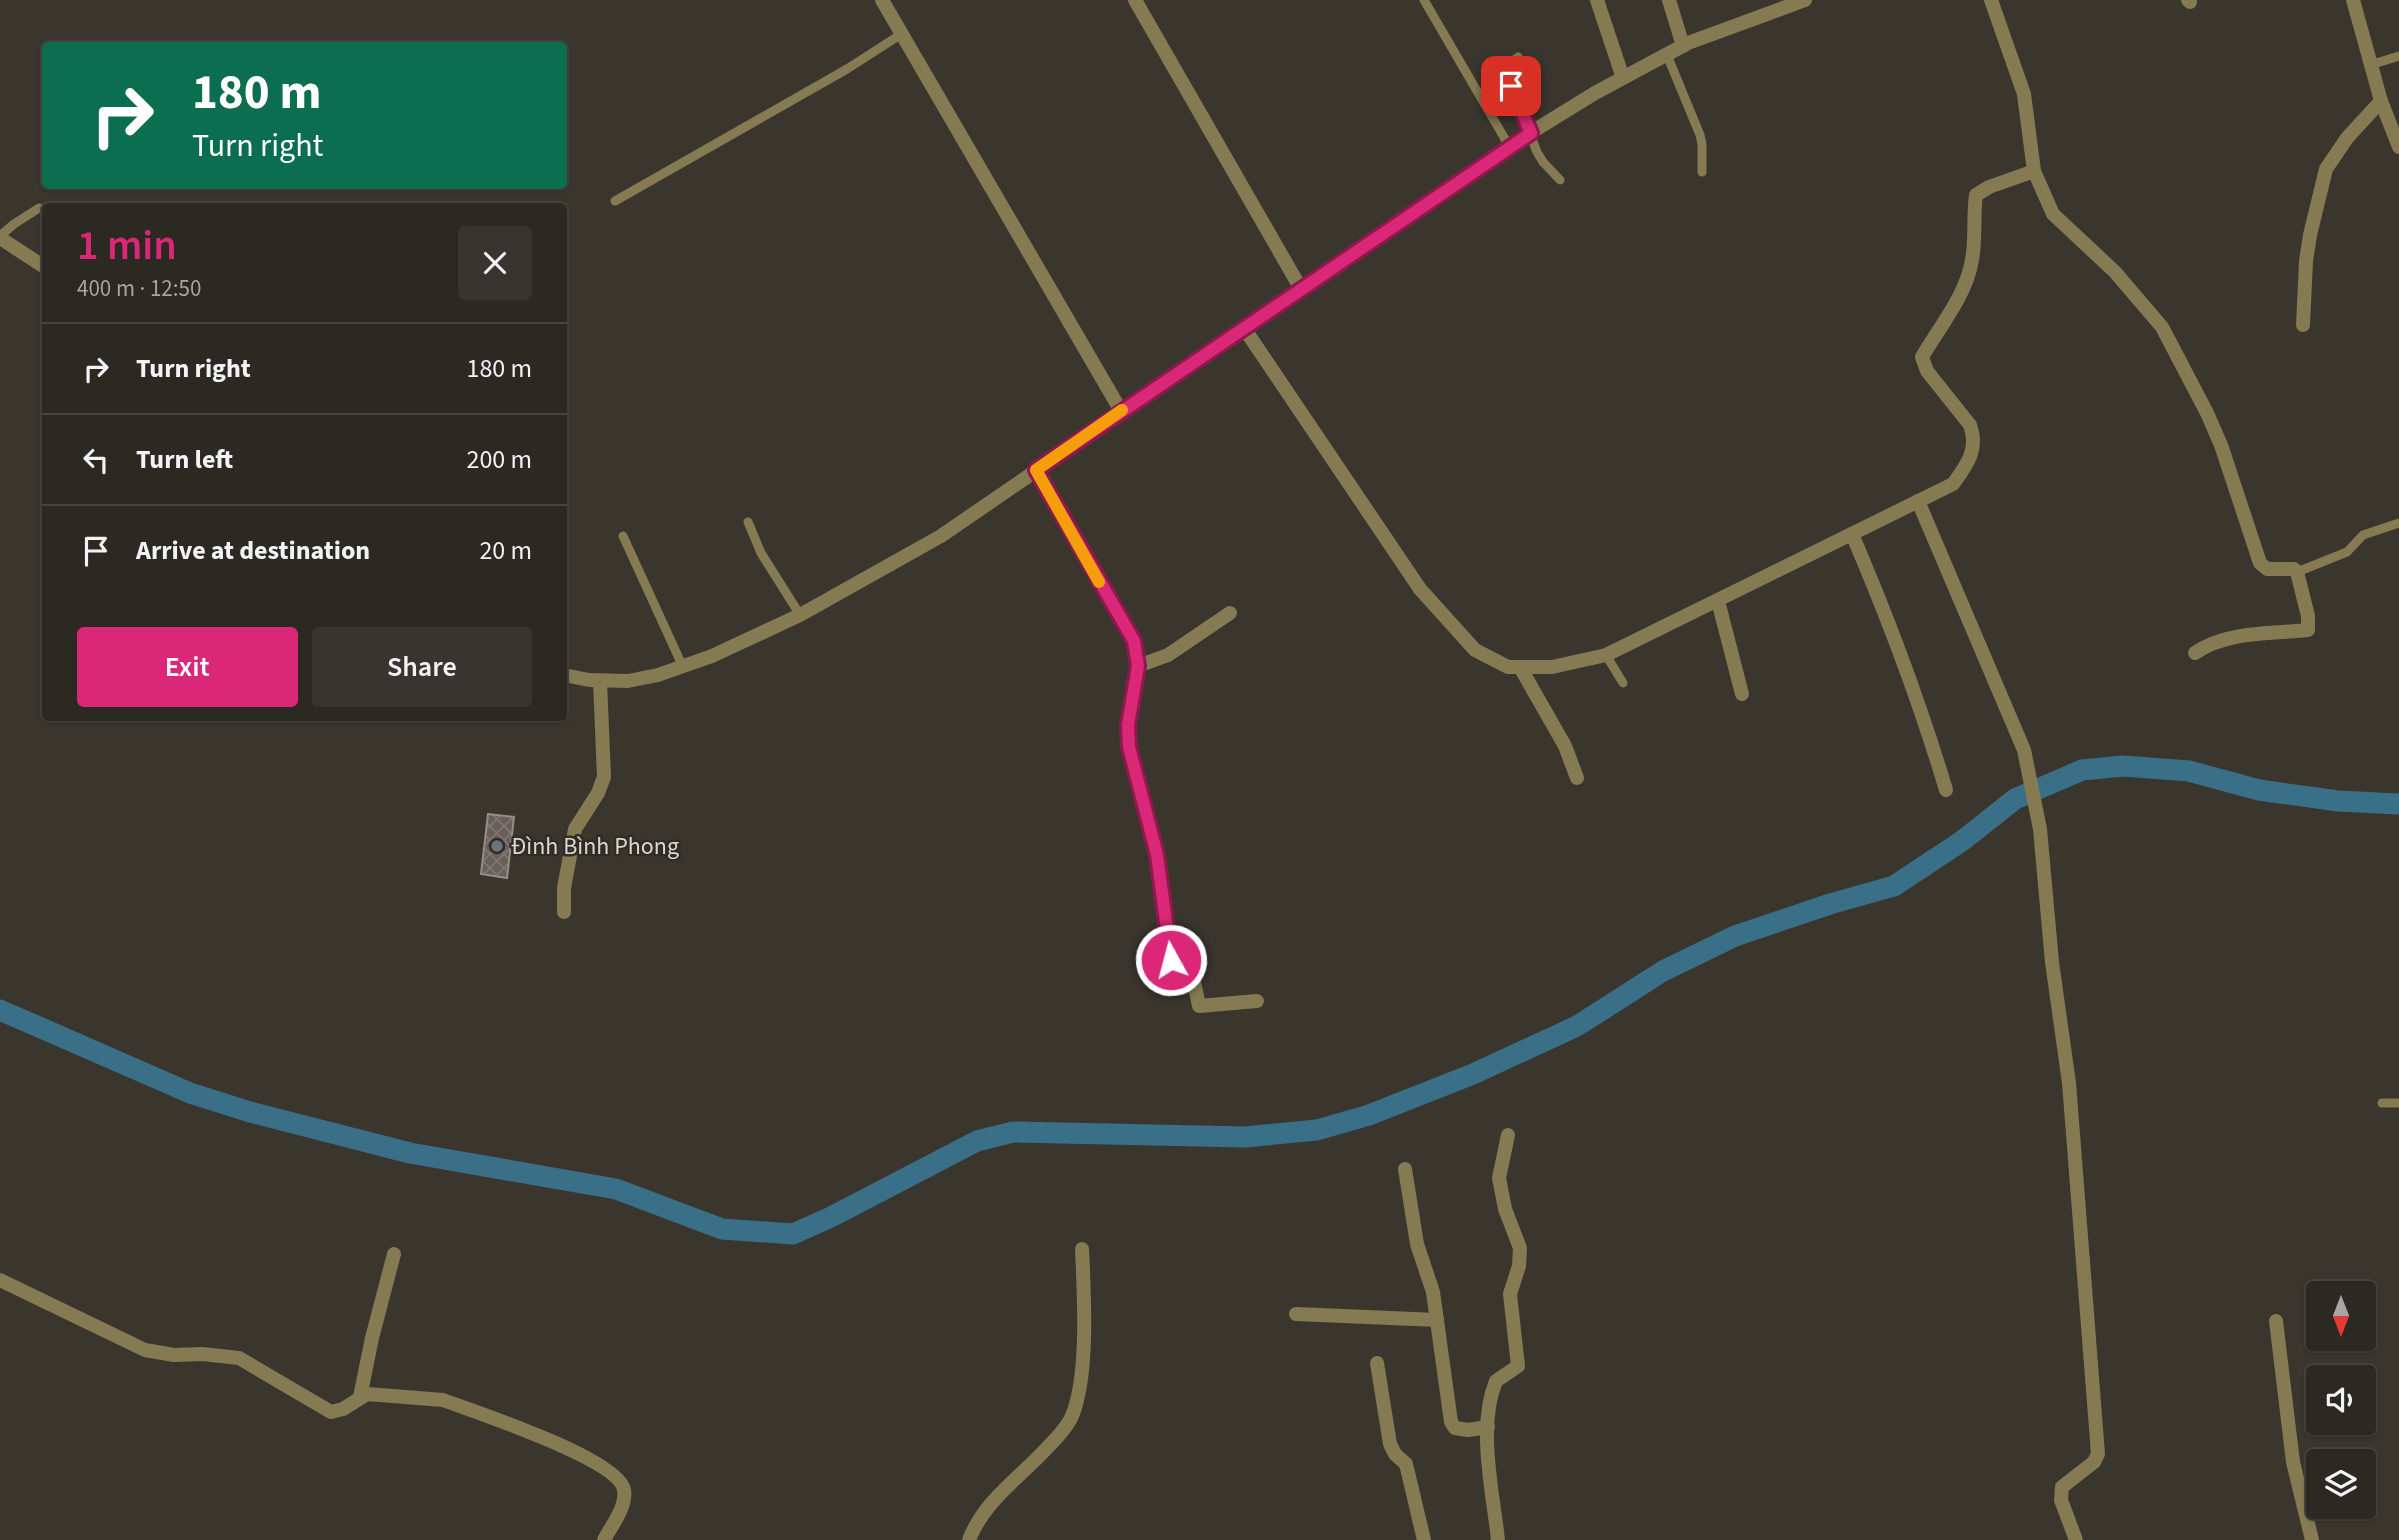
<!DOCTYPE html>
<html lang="en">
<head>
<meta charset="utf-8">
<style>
  body { margin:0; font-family:"Source Sans 3",sans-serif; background:#38342f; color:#f1f3f6; height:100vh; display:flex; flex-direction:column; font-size:26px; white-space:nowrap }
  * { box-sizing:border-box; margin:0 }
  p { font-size:23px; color:#a6a6a5 }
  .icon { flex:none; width:38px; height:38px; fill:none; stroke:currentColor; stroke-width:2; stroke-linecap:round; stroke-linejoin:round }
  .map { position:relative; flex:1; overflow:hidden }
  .panel { position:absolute; left:42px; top:203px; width:525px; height:518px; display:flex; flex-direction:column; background:#2c2822; border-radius:7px; box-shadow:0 2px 5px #0004,0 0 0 2px #484440 }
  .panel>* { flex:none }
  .banner { position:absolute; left:42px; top:42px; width:525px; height:147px; border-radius:7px; box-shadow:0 2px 5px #0004,0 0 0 2px #484440; background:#0b6e4f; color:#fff; overflow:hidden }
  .needle { width:46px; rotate:180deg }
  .buttons { position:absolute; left:2306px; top:1281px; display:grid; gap:14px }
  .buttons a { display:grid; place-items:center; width:70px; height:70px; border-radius:7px; background:#2c2822; box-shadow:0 2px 5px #0004,0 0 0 2px #484440; font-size:35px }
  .pin { position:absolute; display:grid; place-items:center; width:60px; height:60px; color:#fff; margin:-30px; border-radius:14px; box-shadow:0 4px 10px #0006 }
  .me { position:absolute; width:77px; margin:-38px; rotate:353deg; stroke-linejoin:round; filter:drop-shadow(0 0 5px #0008) }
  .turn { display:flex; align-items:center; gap:24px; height:147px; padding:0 35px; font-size:32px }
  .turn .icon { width:91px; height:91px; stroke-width:2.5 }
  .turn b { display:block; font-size:49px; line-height:60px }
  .round { display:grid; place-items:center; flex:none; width:74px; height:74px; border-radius:7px; background:#38342f }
  .summary { display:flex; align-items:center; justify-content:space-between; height:119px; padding:0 35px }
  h1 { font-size:42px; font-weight:600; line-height:52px; color:#db2777 }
  .button { display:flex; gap:14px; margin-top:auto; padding:14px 35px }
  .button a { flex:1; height:80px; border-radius:7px; background:#db2777; color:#fff; font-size:28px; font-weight:600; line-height:80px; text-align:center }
  .button a+a { background:#38342f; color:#f1f3f6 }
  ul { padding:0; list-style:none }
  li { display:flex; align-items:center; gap:21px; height:91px; padding:0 35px; border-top:2px solid #484440 }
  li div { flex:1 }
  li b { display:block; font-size:26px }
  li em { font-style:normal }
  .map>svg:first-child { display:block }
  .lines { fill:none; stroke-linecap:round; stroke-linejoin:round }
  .canal { stroke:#397088; stroke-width:21 }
  .building { fill:url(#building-cross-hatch); stroke:#978d87; stroke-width:2 }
  .service { stroke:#857a52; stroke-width:9 }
  .minor { stroke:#857a52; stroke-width:14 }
  .route-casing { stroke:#8e194d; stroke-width:18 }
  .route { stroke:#db2777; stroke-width:12 }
  .slow { stroke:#f59e0b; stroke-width:12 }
  .worship-dot { fill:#6b7280; stroke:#302c24; stroke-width:2.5 }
  .labels { text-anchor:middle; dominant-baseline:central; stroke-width:5; stroke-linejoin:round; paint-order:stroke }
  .poi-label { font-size:24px; fill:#dbd8d3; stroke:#302c24; text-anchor:start }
</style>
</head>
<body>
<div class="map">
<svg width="2399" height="1540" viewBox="0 0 2399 1540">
  <defs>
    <pattern id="building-cross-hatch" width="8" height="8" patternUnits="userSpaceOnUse" patternTransform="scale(1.75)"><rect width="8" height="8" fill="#695f59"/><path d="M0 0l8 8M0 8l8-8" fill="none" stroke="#7e7570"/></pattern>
  </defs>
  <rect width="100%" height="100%" fill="#3a362e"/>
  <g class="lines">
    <path class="canal" d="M0,1010L190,1093L250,1112L410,1153L616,1189L722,1229L793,1234L831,1217L977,1141L1013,1132L1245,1137L1317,1130L1369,1115L1473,1074L1577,1026L1663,971L1735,936L1830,904L1894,886L1962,841L2015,799L2082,770L2123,766L2189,771L2259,790L2338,801L2399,804"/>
  </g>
  <path class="building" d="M488,814L514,817L507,878L481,874Z"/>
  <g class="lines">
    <g class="service">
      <path d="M1424,0L1509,146"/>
      <path d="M1667,55L1700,135L1702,144V172"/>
      <path d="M1518,57L1510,63L1508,68L1511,86L1537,152L1543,162L1560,180"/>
      <path d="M2370,65L2399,56"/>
      <path d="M615,201L847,69L903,33"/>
      <path d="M0,236L14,224L39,208"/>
      <path d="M748,522L761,553L800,615"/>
      <path d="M623,536L683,667"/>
      <path d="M2297,572L2347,552L2363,535L2399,523"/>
      <path d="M1606,655L1623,683"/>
      <path d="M2382,1103H2399"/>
    </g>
    <g class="minor">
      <path d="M882,0L1121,411"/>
      <path d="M1135,0L1301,289"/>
      <path d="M1597,0L1623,78"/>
      <path d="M1669,0L1683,46"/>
      <path d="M1991,0L2024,94L2034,171L2053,214L2115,272L2162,327L2207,413L2221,445L2260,563L2267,569H2294L2297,572L2308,616V630C2271,634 2226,631 2195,653"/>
      <path d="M2188,0L2190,2"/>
      <path d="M2353,0L2381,101L2399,147"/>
      <path d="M0,238L46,268"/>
      <path d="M2303,325L2306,261L2310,235L2326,169L2347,138L2381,101"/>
      <path d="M1244,328L1420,589L1475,650L1508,667H1552L1606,655L1953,484C1967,465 1979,449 1970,425L1927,371L1922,357C1940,326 1966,296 1972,260C1976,239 1973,216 1976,195L1989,187L2034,171"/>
      <path d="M1036,470L1134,641L1138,659L1128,725L1130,747L1157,855L1171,960L1189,971L1193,977L1199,1006L1257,1001"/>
      <path d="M1918,501L2024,750L2040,829L2052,962L2069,1083L2098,1454L2094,1462L2062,1487L2061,1500L2076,1540"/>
      <path d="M1852,534C1888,618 1920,703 1946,790"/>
      <path d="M1718,601L1742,694"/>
      <path d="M1138,666L1168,655L1230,613"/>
      <path d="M1520,667L1565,746L1577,778"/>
      <path d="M564,675L589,680L628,681L658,675L712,656L800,615L941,536L1509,146L1595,93L1688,43L1805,0"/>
      <path d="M564,912V888L575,829L598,793L604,777L600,681"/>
      <path d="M1405,1169L1417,1244L1433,1292L1451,1422L1455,1428L1468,1430L1488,1427"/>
      <path d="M0,1280L145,1350L174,1355L202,1354L239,1358L331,1412L343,1409L367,1394L443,1400C475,1412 619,1459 624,1490C627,1507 611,1526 604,1540"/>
      <path d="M1296,1314L1437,1320"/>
      <path d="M2276,1321L2293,1462L2312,1540"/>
      <path d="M1377,1363L1390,1444L1395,1454L1406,1464L1424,1540"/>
      <path d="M360,1397L372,1338L394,1254"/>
      <path d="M969,1540C984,1501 1018,1479 1045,1450C1054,1441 1067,1428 1072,1416C1089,1375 1084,1294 1082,1249"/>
      <path d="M1498,1540C1493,1492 1477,1427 1496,1381L1518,1366L1510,1294L1519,1266L1520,1248L1505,1209L1499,1178L1508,1135"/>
    </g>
  </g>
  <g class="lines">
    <g class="route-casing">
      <path id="route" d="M1171,960L1157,855L1129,747L1128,725L1138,666L1134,641L1036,470L1531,133L1511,86"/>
    </g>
    <use href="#route" class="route"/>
    <path class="slow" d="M1099,582L1036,470L1122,410"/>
  </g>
  <circle class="worship-dot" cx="497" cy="846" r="7"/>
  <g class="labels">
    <g class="poi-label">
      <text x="511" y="846">Đình Bình Phong</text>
    </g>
  </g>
</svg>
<div class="buttons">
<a><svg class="needle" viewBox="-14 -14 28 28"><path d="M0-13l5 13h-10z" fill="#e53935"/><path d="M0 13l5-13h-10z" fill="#a6a6a5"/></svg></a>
<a><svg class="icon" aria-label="sound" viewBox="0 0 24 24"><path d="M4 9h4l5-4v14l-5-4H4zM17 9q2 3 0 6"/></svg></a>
<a><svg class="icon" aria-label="layers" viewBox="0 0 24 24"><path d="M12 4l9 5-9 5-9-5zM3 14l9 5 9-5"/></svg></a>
</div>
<div class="pin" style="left:1511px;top:86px;background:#d93025"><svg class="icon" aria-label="arrive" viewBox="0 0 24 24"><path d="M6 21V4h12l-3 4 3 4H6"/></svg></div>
<svg class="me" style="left:1171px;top:960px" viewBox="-20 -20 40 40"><circle r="17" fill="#db2777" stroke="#fff" stroke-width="3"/><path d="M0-11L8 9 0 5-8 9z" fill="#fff"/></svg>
<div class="banner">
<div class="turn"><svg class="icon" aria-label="right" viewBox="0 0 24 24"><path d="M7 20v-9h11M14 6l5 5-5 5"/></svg><div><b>180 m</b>Turn right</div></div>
</div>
<section class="panel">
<div class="summary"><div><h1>1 min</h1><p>400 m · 12:50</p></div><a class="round"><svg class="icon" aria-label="close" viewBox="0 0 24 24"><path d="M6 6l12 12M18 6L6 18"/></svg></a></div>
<ul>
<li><svg class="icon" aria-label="right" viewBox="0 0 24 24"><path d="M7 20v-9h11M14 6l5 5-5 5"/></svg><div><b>Turn right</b></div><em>180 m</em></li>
<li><svg class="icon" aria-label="left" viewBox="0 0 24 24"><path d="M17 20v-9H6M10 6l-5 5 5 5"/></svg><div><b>Turn left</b></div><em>200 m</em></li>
<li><svg class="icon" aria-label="arrive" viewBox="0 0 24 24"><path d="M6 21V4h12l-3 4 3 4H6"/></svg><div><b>Arrive at destination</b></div><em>20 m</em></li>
</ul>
<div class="button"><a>Exit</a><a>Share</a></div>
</section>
</div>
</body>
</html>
